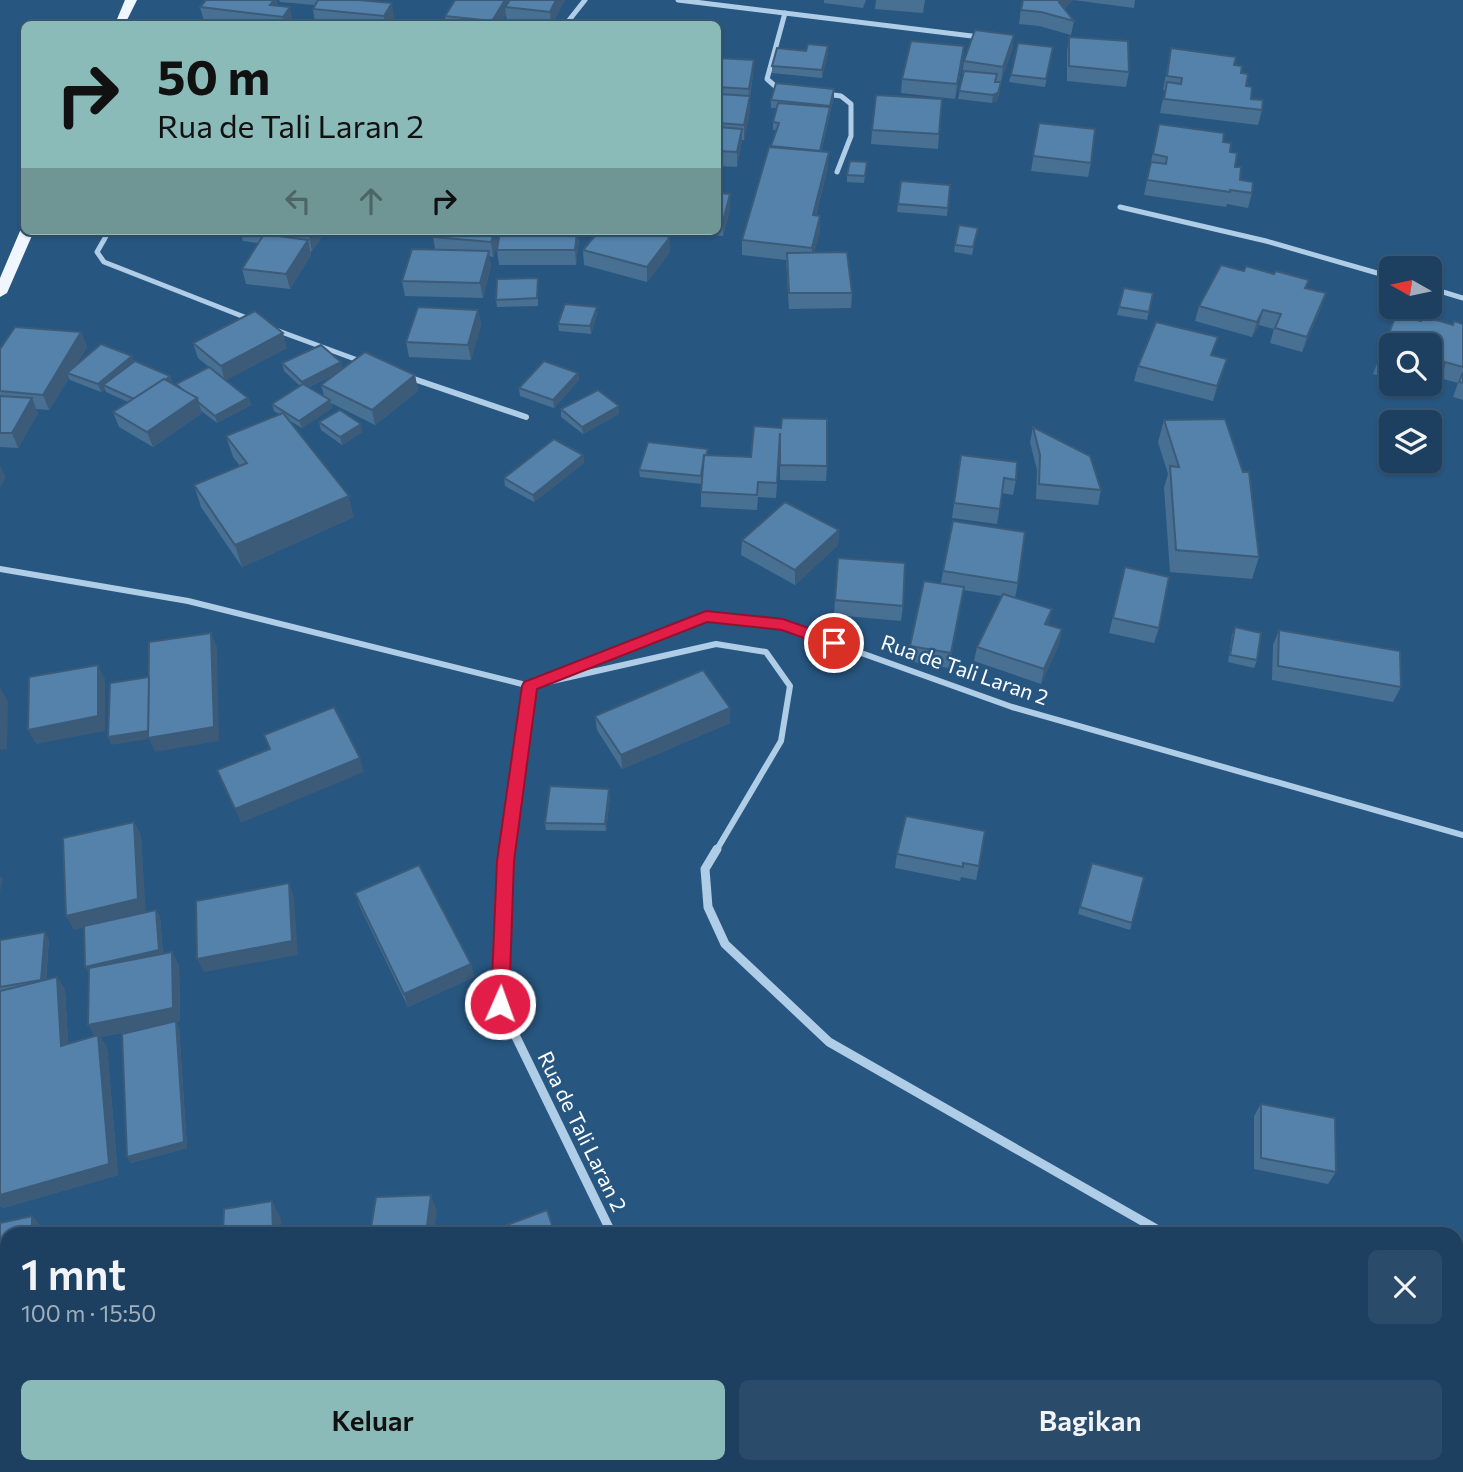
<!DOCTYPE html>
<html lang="id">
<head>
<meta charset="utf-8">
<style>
  body { margin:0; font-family:Commissioner,sans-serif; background:#2a4b69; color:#f1f3f6; height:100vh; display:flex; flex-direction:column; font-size:26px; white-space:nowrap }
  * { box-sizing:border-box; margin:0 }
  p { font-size:23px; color:#a0afbd }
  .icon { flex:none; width:38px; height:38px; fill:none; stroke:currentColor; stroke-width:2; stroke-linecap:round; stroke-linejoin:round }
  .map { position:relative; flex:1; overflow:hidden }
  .details { position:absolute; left:0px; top:1227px; width:1463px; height:247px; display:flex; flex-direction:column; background:#1d4060; border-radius:21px 21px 0 0; box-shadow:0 2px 5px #0004,0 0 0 2px #3b5975 }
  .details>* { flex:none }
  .top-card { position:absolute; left:21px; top:21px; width:700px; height:214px; border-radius:10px; box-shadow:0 2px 5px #0004,0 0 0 2px #3b5975; background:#8bbbb9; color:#111; overflow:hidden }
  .needle { width:46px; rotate:279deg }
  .fabs { position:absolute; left:1379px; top:256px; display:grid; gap:14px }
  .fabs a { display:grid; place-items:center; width:63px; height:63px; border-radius:10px; background:#1d4060; box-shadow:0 2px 5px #0004,0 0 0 2px #3b5975; font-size:35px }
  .pin { position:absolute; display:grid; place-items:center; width:60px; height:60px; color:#fff; margin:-30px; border:4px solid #fff; border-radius:50%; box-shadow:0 2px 7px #0007 }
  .me { position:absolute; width:77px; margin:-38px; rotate:2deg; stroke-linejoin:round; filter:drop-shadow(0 0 5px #0008) }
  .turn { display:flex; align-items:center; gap:24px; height:147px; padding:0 21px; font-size:32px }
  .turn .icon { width:91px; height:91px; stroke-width:2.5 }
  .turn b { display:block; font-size:49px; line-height:60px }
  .lanes { display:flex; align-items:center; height:66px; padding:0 21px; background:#0003; justify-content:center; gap:35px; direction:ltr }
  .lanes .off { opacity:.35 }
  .round { display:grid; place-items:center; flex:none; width:74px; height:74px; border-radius:10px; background:#2a4b69 }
  .overview { display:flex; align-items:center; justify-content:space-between; height:119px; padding:0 21px }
  h1 { font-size:42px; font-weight:600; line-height:52px }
  .action { display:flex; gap:14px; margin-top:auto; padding:14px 21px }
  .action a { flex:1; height:80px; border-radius:10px; background:#8bbbb9; color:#111; font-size:28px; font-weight:600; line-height:80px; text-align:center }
  .action a+a { background:#2a4b69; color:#f1f3f6 }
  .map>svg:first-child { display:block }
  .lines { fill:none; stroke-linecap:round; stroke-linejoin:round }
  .street-far2 { stroke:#afcde6; stroke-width:5 }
  .street-far1 { stroke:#afcde6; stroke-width:6 }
  .street { stroke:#afcde6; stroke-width:9 }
  .primary { fill:#eff6fd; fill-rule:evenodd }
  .wall { fill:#487093; fill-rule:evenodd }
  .shaded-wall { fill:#3b5b78 }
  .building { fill:#5482ab; stroke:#3b5b78; stroke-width:2 }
  .route { fill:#e11d48; stroke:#92132f; stroke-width:2 }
  .labels { text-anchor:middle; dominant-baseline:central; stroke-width:5; stroke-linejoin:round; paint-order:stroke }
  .street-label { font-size:21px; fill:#fff; stroke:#275680 }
</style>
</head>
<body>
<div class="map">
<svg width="1463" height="1472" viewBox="0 0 1463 1472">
  <rect width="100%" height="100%" fill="#275680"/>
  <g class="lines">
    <g class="street-far2">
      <path d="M678,0L980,37"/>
      <path d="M566,24L585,0"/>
      <path d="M783,87L775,86L767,79L785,13"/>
      <path d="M826,94L841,96L851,104V136L837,172"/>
      <path d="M1120,207L1266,241L1391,277"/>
      <path d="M109,231L97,252L104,262L252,320"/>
      <path d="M1430,288L1463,298"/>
      <path d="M276,330L363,362"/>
    </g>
    <g class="street-far1">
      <path d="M408,377L526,417"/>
      <path d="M0,569L188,601L530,686L716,644L766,652L790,686L781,741L716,851"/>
      <path d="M552,677L706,617L783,625L1012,707L1463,835"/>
      <path d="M506,851L531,685"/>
    </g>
    <g class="street">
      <path d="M507,849L500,1004L612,1234"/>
      <path d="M717,849L705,869L708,907L725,944L829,1042L1165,1234"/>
      <path d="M1456,1460L1463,1466"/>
      <path d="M733,1466L735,1472"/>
    </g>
    <g class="primary">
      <path d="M125,0H137L125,24H115Z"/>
      <path d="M24,228V231H34L7,293L0,297V278L20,231Z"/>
    </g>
  </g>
  <g class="wall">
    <path d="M279,0H369L368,1L394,17L390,24H294L315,22L313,9L315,5L280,2Z"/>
    <path d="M455,0H565L552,24H536L507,22L506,15L500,24H446L445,16Z"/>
    <path d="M824,0H866L863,8L824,3Z"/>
    <path d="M876,0H925L923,13L875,9Z"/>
    <path d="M1022,0H1073L1064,9L1074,21L1071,35L1039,26L1019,24Z"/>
    <path d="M1073,0H1135L1134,8Z"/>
    <path d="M278,6L293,22L291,24H211L212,22L204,21L200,7Z"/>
    <path d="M1014,35L1012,50L1001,81H997L1000,90L997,101L992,103L958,99L963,76H962L964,61Z"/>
    <path d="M1069,37L1129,72L1126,87L1067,81V51Z"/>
    <path d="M1053,47L1045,87L1009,82L1011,75Z"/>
    <path d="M1171,48L1234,65L1241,73L1251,99L1262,110L1258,125L1160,113L1165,90H1163Z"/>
    <path d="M828,53L822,78L772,73V66Z"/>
    <path d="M718,58L753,74L750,96V111L744,140H742L737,167L718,166Z"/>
    <path d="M963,61L955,99L901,93L902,79Z"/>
    <path d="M834,89V96L821,152L828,167L816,215L820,231L814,252L852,293L851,308L789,309L786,260L742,255V240L776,130H773V122L777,108H771V100Z"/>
    <path d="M1039,123L1091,163L1088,177L1031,171Z"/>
    <path d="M1159,124L1223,142L1230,152L1240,180L1252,193L1248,208L1227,204L1226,207L1144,195Z"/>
    <path d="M872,130L939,134L938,149L871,144Z"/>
    <path d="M867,162L864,183L847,182V175Z"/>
    <path d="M901,181L950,185L947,216L897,212Z"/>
    <path d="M718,193L730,209L723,236L672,231H718Z"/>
    <path d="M978,228L972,255L954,252L955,245Z"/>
    <path d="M240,231H326L312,251H311V255L290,289L246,284L242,269L259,243L243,241Z"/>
    <path d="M436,231H580L576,265H499L497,250L498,243L493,257L489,256L491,266L483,298L405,296L402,281L435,249L433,237Z"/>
    <path d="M670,237V252L647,282L584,265L583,250Z"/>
    <path d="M1244,271L1274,274L1309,280L1306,288L1326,293L1321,308L1302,352L1270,343L1274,329L1259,325L1252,337L1195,321L1199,306Z"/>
    <path d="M538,278V306L497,307L496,300Z"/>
    <path d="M1124,288L1153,293L1147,320L1117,315Z"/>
    <path d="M597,307V314L591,334L559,331L558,324Z"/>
    <path d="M478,310L481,325L471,360L409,357L406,342Z"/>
    <path d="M1396,315L1421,321L1453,325L1463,324V400L1453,397L1458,383L1440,378L1435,391L1406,383H1430V345H1391V379L1373,374Z"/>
    <path d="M81,332L87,347L76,365L134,361L170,376L173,384L177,387L176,384L209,367L198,358L193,343L287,348L226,380L248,398L251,405L217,423L200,410L202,413L153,447L119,427L113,412L128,402L106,392L105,389L101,392L70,380L69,378L49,410L36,409L38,413L18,448L0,447V349Z"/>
    <path d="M1212,355L1227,359L1213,401L1134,381L1138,366Z"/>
    <path d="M341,362L342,369L415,375L418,391L375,425L331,403L332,408L302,428L290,421L354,517L242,567L201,507L194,485L240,466L233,457L226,436L279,414L274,411L272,404L300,386L284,371L282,363ZM337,373L321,385L324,396L309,387Z"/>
    <path d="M578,373L579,380L554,408L520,396L519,388Z"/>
    <path d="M561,409L619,414L583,434L561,417Z"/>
    <path d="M1164,420L1259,557L1252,579L1170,572L1164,488L1168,474L1158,442Z"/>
    <path d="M319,422L362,432L342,445L321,430Z"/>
    <path d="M754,426L827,466L826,481L780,480V448L776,498L758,497L757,510L701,507V484L640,477L639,470L708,449V455L751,457Z"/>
    <path d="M1033,427L1101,490L1098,505L1036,499L1037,470L1030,442Z"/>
    <path d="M583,455L584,463L534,502L505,486L504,478Z"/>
    <path d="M961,455L1016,480L1013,495L1002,493L997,524L952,518Z"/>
    <path d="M839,530L838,545L795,585L741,555L742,540Z"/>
    <path d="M838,558L903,606L901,621L834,615Z"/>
    <path d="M1125,567L1159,628L1154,643L1109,633Z"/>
    <path d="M943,571L1018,583L1015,598L1048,625L1062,629L1059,644L1041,684L974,661L977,647L1002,596L963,590L949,668L908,661L910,646L941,583Z"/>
    <path d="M1235,627L1257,660L1254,668L1228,662L1232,635Z"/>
    <path d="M1279,630L1401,687L1393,702L1272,680L1273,645Z"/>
    <path d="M730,708V723L622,769L597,730L595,716Z"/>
    <path d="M610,796L606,831L546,830L545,823Z"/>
    <path d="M134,822L141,836L145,912L156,910L160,917L163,954L172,952L179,966L180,1021L176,1022L179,1028L187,1148L131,1163L127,1157L147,1028L100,1037L107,1048L118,1175L3,1208L0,1205V940L49,939L46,980L57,977L65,990L68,1043L94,1036L84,927L74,930Z"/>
    <path d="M897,854L979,866L976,880L961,877L960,881L895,868Z"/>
    <path d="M1092,863L1132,923L1130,930L1078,914Z"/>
    <path d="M355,893L471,964L474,977L408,1007L360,907Z"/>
    <path d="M1261,1104L1336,1172L1328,1184L1254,1169V1116Z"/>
  </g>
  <g class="shaded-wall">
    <path d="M274,0H277L279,11L270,5Z"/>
    <path d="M505,0H512L505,7L506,15L500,24H493L492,21Z"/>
    <path d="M556,0H565L552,24H551L550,12Z"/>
    <path d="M1061,0H1073L1057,17L1059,2Z"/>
    <path d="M392,3L394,17L390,24H385L384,16Z"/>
    <path d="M290,7L293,22L291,24H284L283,17Z"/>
    <path d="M1014,35L1012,50L1001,81L1003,67Z"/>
    <path d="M828,46V53L822,78V70Z"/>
    <path d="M964,46L963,61L955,99L957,84Z"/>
    <path d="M754,60L753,74L748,104L749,89Z"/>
    <path d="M1001,82L997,101L992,103L993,95Z"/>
    <path d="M834,89V96L830,113V106Z"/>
    <path d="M750,96V111L744,140V125Z"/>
    <path d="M830,107L829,115L819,159L820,151Z"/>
    <path d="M742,129V144L737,167V152Z"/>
    <path d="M829,152L828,167L812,230L813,215Z"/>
    <path d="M730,194V209L723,236V221Z"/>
    <path d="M820,216V231L812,263V248Z"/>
    <path d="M313,231H326L312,251L309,236Z"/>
    <path d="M495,231H503L493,257L491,242Z"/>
    <path d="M577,231H580L576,265L575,250Z"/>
    <path d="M670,237V252L647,282V267Z"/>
    <path d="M308,240L311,255L290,289L286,274Z"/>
    <path d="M489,251L491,266L483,298L480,283Z"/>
    <path d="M1326,293L1321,308L1302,352L1307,337Z"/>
    <path d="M597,307V314L591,334L590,326Z"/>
    <path d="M478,310L481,325L471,360L468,345Z"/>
    <path d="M1263,310L1259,325L1252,337L1257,322Z"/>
    <path d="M81,332L87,347L71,374L67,373L69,378L49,410L43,395Z"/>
    <path d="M283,333L287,348L225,381L221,366Z"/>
    <path d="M132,356L135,363L103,385L105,389L101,392L98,384Z"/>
    <path d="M1227,359L1223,374L1213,401L1217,386Z"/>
    <path d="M341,362L343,370L304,389L302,382Z"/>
    <path d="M578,373L579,380L554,408L553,400Z"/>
    <path d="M415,375L418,391L375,425L372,410Z"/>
    <path d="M170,376L173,384L139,401Z"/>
    <path d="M32,398L38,413L18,448L12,433Z"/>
    <path d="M197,398L202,413L153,447L147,432Z"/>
    <path d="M248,398L251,405L217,423L215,416Z"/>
    <path d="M330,400L332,408L302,428L299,421Z"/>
    <path d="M619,406V414L583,434L582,427Z"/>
    <path d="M361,424L362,432L342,445L340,437Z"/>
    <path d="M583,455L584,463L534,502L533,495Z"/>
    <path d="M0,465L6,477L0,488Z"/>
    <path d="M349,496L354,517L242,567L235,545Z"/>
    <path d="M839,530L838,545L795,585V570Z"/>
    <path d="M1052,609L1049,624L1042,638L1045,624Z"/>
    <path d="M1062,629L1059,644L1041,684L1044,669Z"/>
    <path d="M211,633L217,647L219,741L155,752L149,739L111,745L108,737Z"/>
    <path d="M98,665L105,679V731L36,744L28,730Z"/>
    <path d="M0,687L8,702L7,749L0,750Z"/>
    <path d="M730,708V723L622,769L621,755Z"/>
    <path d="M360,758L364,772L241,823L235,809Z"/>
    <path d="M609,789L610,796L606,831L605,824Z"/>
    <path d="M134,822L141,836L146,913L74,930L66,916Z"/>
    <path d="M0,875L3,879L0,892Z"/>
    <path d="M289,883L294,897L298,955L204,972L197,959Z"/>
    <path d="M156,910L160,917L163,957L89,974L85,967Z"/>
    <path d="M45,932L49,939L45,987L41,980Z"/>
    <path d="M172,952L179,966L180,1021L176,1022L179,1028L187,1148L131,1163L127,1157L176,1022L100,1037L107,1048L118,1175L3,1208L0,1205V1195L96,1038L88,1025Z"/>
    <path d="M471,964L474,977L408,1007L404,994Z"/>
    <path d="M57,977L65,990L69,1058L61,1046Z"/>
    <path d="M431,1195L437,1211L434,1234H426Z"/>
    <path d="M272,1201L281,1218L282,1234H273Z"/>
    <path d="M32,1216L42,1227V1234L32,1233Z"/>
    <path d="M63,1226L70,1234H63Z"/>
    <path d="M7,1313V1326L0,1328V1315Z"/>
    <rect x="352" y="1466" width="5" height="6"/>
  </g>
  <g class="building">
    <path d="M206,0H274L270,5L290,7L283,17L200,7Z"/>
    <path d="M318,0H358L392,3L384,16L313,9Z"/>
    <path d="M455,0H505L492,21L445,16Z"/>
    <path d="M510,0H556L550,12L505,7Z"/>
    <path d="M1023,0H1061L1059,2L1074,21L1041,12L1021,10Z"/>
    <path d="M297,20L344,24H294Z"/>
    <path d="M213,21L241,24H211Z"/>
    <path d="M975,30L1014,35L1003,67L964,61Z"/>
    <path d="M1069,37L1128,41L1129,72L1069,66Z"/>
    <path d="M911,41L964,46L957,84L902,79Z"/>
    <path d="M1018,43L1053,47L1046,79L1011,75Z"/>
    <path d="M808,44L828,46L822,70L772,66L777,48L806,51Z"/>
    <path d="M1171,48L1236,57L1234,65L1242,66L1241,73L1248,74L1246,86L1252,87L1251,99L1263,100L1262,110L1164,99L1167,82L1181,84L1182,78L1167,76Z"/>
    <path d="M718,58L754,60L749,89L718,87Z"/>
    <path d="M964,71L997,74L995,82H1001L998,93L993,95L959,91Z"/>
    <path d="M776,83L834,89L830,106L771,100Z"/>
    <path d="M718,94L750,96L744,125L718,123Z"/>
    <path d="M876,95L942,99L939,134L872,130Z"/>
    <path d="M778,103L830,107L820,151L771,146L779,123L773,122Z"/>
    <path d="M1039,123L1095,129L1091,163L1033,156Z"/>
    <path d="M1159,124L1224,133L1223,142L1231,143L1230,152L1237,153L1235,167H1241L1240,180L1253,182L1252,193L1230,190V192L1147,180L1151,162L1166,164L1167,157L1153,154Z"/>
    <path d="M718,127L742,129L737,152L718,151Z"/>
    <path d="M769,147L829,152L813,215L820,216L812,248L742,240Z"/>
    <path d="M850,161L867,162L865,176L847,175Z"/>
    <path d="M901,181L950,185L948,208L898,204Z"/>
    <path d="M718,193L730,194L723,221H718Z"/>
    <path d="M959,225L978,228L973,247L955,245Z"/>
    <path d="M272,231H313L309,236Z"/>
    <path d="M436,231H495L491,242L433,237Z"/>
    <path d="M500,231H577L575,250H497Z"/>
    <path d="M599,231H647L670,237L647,267L583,250Z"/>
    <path d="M264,234L308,240L286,274L242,269Z"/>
    <path d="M412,249L489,251L480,283L402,281Z"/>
    <path d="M847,252L852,293H789L787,253Z"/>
    <path d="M1221,265L1244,271L1246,266L1274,274L1276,271L1309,280L1305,288L1326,293L1307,337L1275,328L1281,314L1263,310L1257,322L1199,306Z"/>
    <path d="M538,278L537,298L496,300L497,279Z"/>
    <path d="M1124,288L1153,293L1149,312L1119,307Z"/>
    <path d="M565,304L597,307L590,326L558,324Z"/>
    <path d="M418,307L478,310L468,345L406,342Z"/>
    <path d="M255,311L283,333L221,366L193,343Z"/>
    <path d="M1396,315L1421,321L1423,316L1453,325L1454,321L1463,324V367L1445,362L1441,376L1430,373V345H1391V362L1379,359Z"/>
    <path d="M1156,322L1218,337L1211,355L1227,359L1217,386L1138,366Z"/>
    <path d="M15,327L81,332L43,395L0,391V349Z"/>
    <path d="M101,344L132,356L98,384L67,373Z"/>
    <path d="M321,345L341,362L302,382L282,363Z"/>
    <path d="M365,352L415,375L372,410L321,385Z"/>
    <path d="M135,361L170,376L165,380L164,379L134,399L103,385Z"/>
    <path d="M544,361L578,373L553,400L519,388Z"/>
    <path d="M209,367L248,398L215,416L198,402L197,398L185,392L176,384Z"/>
    <path d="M1463,372V383L1459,382Z"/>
    <path d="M164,379L197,398L147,432L113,412Z"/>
    <path d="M303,384L330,400L299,421L272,404Z"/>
    <path d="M598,390L619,406L582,427L561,409Z"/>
    <path d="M0,396L32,398L12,433H0Z"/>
    <path d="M340,410L361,424L340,437L319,422Z"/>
    <path d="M283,413L349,496L235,545L194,485L247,463L226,436Z"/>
    <path d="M782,418L827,419V466L780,465V433L777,483L758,482L757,495L701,492L704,455L751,457L754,426L781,428Z"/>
    <path d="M1225,419L1243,472H1249L1259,557L1176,550L1170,466L1179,467L1164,420Z"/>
    <path d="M1033,427L1090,456L1101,490L1039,484L1040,455Z"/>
    <path d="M554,439L583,455L533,495L504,478Z"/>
    <path d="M648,442L708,449L706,455H704L701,476L639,470Z"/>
    <path d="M961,455L1017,462L1016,480L1004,478L1000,509L954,503Z"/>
    <path d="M785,502L839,530L795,570L742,540Z"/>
    <path d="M953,521L1025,532L1018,583L943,571Z"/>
    <path d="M838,558L905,563L903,606L835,600Z"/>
    <path d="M1125,567L1169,577L1159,628L1113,618Z"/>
    <path d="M924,581L964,587L951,653L910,646Z"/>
    <path d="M1003,594L1052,609L1045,624L1062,629L1044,669L977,647Z"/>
    <path d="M1235,627L1261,633L1257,660L1230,655Z"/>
    <path d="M1279,630L1400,651L1401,687L1278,666Z"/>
    <path d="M211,633L214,727L148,738L149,642Z"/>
    <path d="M98,665V716L28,730L29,677Z"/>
    <path d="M703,670L730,708L621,755L595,716Z"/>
    <path d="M149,677L148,731L108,737L110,683Z"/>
    <path d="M334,707L360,758L235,809L217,770L270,749L264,735Z"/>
    <path d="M550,786L609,789L605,824L545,823Z"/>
    <path d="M906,816L985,831L979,866L963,863V867L897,854Z"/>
    <path d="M134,822L138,899L66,916L63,838Z"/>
    <path d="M1092,863L1144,877L1132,923L1080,907Z"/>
    <path d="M419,865L471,964L404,994L355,893Z"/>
    <path d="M289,883L292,941L197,959L196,901Z"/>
    <path d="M156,910L159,950L85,967L84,926Z"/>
    <path d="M45,932L41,980L0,987V940Z"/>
    <path d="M172,952L173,1008L88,1025L89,968Z"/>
    <path d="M57,977L61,1046L98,1035L109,1164L0,1195V991Z"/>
    <path d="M176,1021L184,1142L127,1157L122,1034Z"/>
    <path d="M1261,1104L1335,1118L1336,1172L1261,1158Z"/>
    <path d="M431,1195L426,1234H370L376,1197Z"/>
    <path d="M272,1201L273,1234H223L224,1209Z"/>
    <path d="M547,1210L555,1234H483Z"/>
    <path d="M32,1216V1233L63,1226V1234H7V1313L0,1315V1223Z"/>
    <rect x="224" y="1466" width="128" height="6"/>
  </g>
  <path class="route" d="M706,611L783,619L840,639L842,643L834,649L782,630L707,622L537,689L514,861L509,1004L506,1009L500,1012L493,1009L491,1004L497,861L522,686L524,682Z"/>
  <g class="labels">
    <g class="street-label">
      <text transform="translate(965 669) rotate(19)">Rua de Tali Laran 2</text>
      <text transform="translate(583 1131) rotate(64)">Rua de Tali Laran 2</text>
    </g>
  </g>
</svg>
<div class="fabs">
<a><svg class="needle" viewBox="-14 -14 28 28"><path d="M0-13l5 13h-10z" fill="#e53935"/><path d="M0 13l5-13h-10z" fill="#a0afbd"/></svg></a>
<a><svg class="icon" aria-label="search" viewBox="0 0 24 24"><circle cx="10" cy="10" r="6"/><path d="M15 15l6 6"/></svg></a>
<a><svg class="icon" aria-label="layers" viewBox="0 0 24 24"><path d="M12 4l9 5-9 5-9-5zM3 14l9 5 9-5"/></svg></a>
</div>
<div class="pin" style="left:834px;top:643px;background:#d93025"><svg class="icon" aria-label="arrive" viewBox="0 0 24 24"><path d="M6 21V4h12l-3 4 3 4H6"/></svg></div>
<svg class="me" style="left:500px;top:1004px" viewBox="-20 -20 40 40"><circle r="17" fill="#e11d48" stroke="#fff" stroke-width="3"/><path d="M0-11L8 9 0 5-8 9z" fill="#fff"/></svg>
<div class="top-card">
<div class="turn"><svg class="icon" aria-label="right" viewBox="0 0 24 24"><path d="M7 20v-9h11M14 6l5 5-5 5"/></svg><div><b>50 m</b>Rua de Tali Laran 2</div></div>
<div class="lanes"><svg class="icon off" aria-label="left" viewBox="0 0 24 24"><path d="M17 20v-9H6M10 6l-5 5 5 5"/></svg><svg class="icon off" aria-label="ahead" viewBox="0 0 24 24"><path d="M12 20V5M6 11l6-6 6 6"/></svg><svg class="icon" aria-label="right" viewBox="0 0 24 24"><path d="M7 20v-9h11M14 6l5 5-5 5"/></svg></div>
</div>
<section class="details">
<div class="overview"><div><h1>1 mnt</h1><p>100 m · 15:50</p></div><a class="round"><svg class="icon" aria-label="close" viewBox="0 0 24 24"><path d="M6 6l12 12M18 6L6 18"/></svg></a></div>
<div class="action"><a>Keluar</a><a>Bagikan</a></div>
</section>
</div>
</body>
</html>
